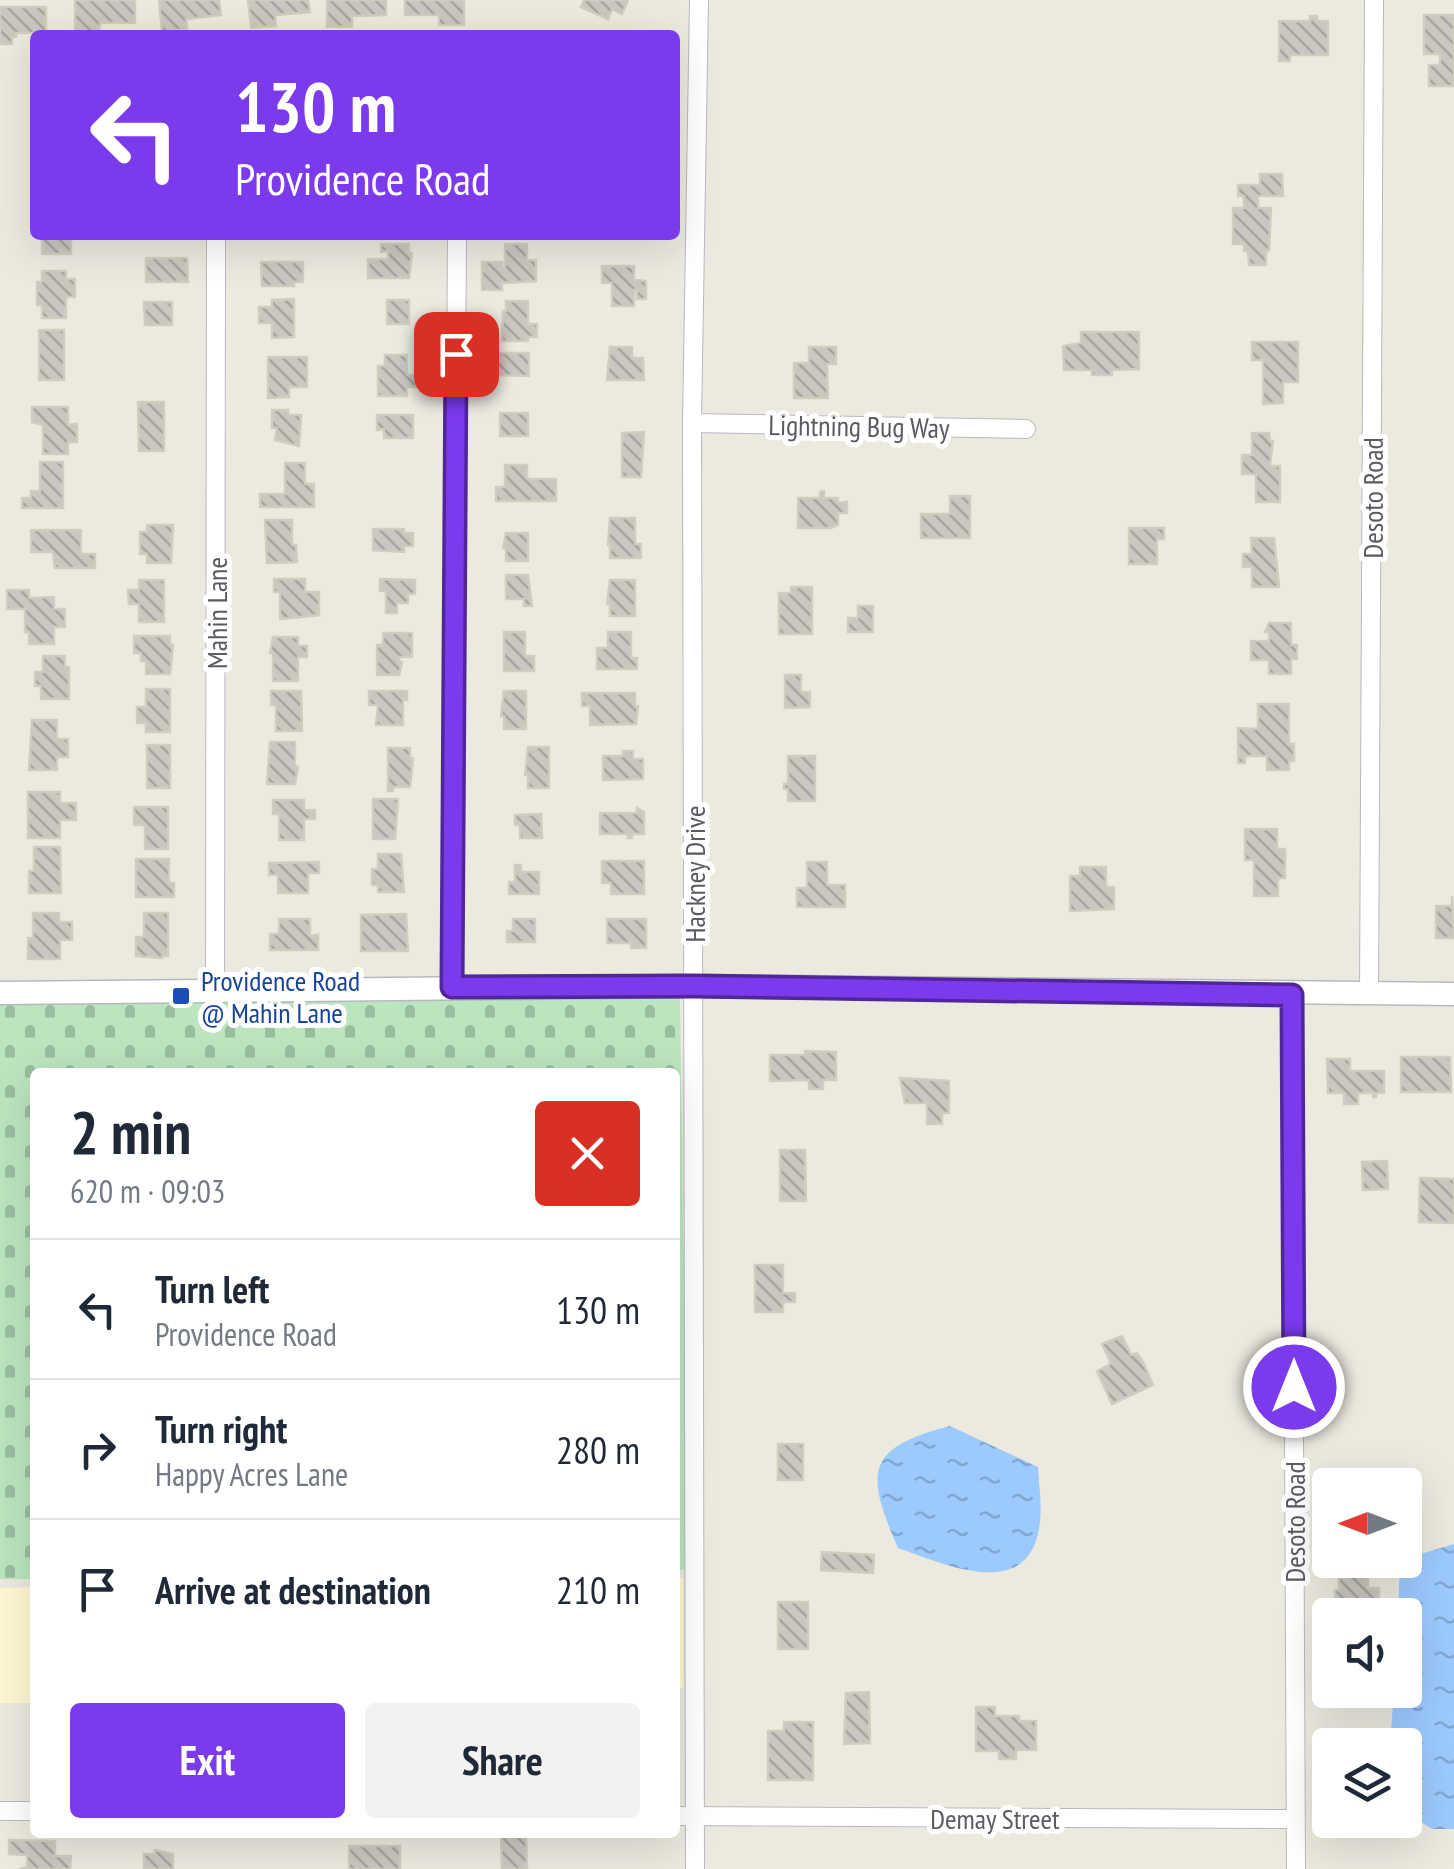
<!DOCTYPE html>
<html lang="en">
<head>
<meta charset="utf-8">
<style>
  body { margin:0; font-family:"PT Sans Narrow",sans-serif; background:#f2f2f3; color:#1f2937; height:100vh; display:flex; flex-direction:column; font-size:38px; white-space:nowrap }
  * { box-sizing:border-box; margin:0 }
  p { font-size:32px; color:#747a83 }
  .icon { flex:none; width:55px; height:55px; fill:none; stroke:currentColor; stroke-width:2; stroke-linecap:round; stroke-linejoin:round }
  .map { position:relative; flex:1; overflow:hidden }
  .details { position:absolute; left:30px; top:1068px; width:650px; height:770px; display:flex; flex-direction:column; background:#fff; border-radius:10px; box-shadow:0 10px 40px #0002 }
  .details>* { flex:none }
  .top-card { position:absolute; left:30px; top:30px; width:650px; height:210px; border-radius:10px; box-shadow:0 10px 40px #0002; background:#7c3aed; color:#fff; overflow:hidden }
  .needle { width:65px; rotate:270deg }
  .tools { position:absolute; left:1312px; top:1468px; display:grid; gap:20px }
  .tools a { display:grid; place-items:center; width:110px; height:110px; border-radius:10px; background:#fff; box-shadow:0 10px 40px #0002; font-size:50px }
  .pin { position:absolute; display:grid; place-items:center; width:85px; height:85px; color:#fff; margin:-42px; border-radius:20px; box-shadow:0 5px 15px #0006 }
  .me { position:absolute; width:110px; margin:-55px; rotate:0deg; stroke-linejoin:round; filter:drop-shadow(0 0 8px #0008) }
  .turn { display:flex; align-items:center; gap:35px; height:210px; padding:0 40px; font-size:45px }
  .turn .icon { width:130px; height:130px; stroke-width:2.5 }
  .turn b { display:block; font-size:70px; line-height:85px }
  .round { display:grid; place-items:center; flex:none; width:105px; height:105px; border-radius:10px; background:#f2f2f3 }
  .head { display:flex; align-items:center; justify-content:space-between; height:170px; padding:0 40px }
  h1 { font-size:60px; font-weight:800; line-height:75px }
  .cta { display:flex; gap:20px; margin-top:auto; padding:20px 40px }
  .cta a { flex:1; height:115px; border-radius:10px; background:#7c3aed; color:#fff; font-size:40px; font-weight:800; line-height:115px; text-align:center }
  .cta a+a { background:#f2f2f3; color:#1f2937 }
  ul { padding:0; list-style:none }
  li { display:flex; align-items:center; gap:30px; height:140px; padding:0 40px; border-top:2px solid #e0e1e3 }
  li div { flex:1 }
  li b { display:block; font-size:38px }
  li em { font-style:normal }
  .map>svg:first-child { display:block }
  .commercial { fill:#fef8d2 }
  .cemetery { fill:url(#cemetery-stones) }
  .water { fill:url(#water-ripples) }
  .building { fill:url(#building-back-hatch); stroke:#d1cdbe; stroke-width:2.5 }
  .lines { fill:none; stroke-linecap:round; stroke-linejoin:round }
  .minor-casing { stroke:#b7b9bf; stroke-width:20 }
  .tertiary-casing { stroke:#b7b9bf; stroke-width:25 }
  .minor { stroke:#fff; stroke-width:18 }
  .tertiary { stroke:#fff; stroke-width:22 }
  .route-casing { stroke:#51269a; stroke-width:25 }
  .route { stroke:#7c3aed; stroke-width:18 }
  .transit-dot { fill:#1a4fb4; stroke:#fff; stroke-width:4 }
  .labels { text-anchor:middle; dominant-baseline:central; stroke-width:10; stroke-linejoin:round; paint-order:stroke }
  .street-label { font-size:28px; fill:#585b61; stroke:#fff }
  .transit-label { font-size:28px; fill:#164399; stroke:#fff; text-anchor:start }
</style>
</head>
<body>
<div class="map">
<svg width="1454" height="1869" viewBox="0 0 1454 1869">
  <defs>
    <pattern id="cemetery-stones" width="16" height="16" patternUnits="userSpaceOnUse" patternTransform="scale(2.5)"><rect width="16" height="16" fill="#bae5bf"/><path d="M2 7V4a2 2 0 0 1 4 0v3zM10 15v-3a2 2 0 0 1 4 0v3z" fill="#9abd9f"/></pattern>
    <pattern id="water-ripples" width="26" height="14" patternUnits="userSpaceOnUse" patternTransform="scale(2.5)"><rect width="26" height="14" fill="#9ccaff"/><path d="M2 4q2-2 4 0t4 0M15 11q2-2 4 0t4 0" fill="none" stroke="#82a7d2"/></pattern>
    <pattern id="building-back-hatch" width="6" height="6" patternUnits="userSpaceOnUse" patternTransform="scale(2.5)"><rect width="6" height="6" fill="#c9c7bf"/><path d="M-1 5l2 2M0 0l6 6M5-1l2 2" fill="none" stroke="#a6a59f"/></pattern>
  </defs>
  <rect width="100%" height="100%" fill="#eceadf"/>
  <g class="commercial">
    <rect x="675" y="1578" width="8" height="110"/>
    <path d="M35,1587V1703H0V1588Z"/>
  </g>
  <path class="cemetery" d="M0,998H680L683,1230L695,1569L675,1570V1072H35V1579H0Z"/>
  <g class="water">
    <path d="M950,1426L1038,1467C1039,1485 1042,1504 1040,1522C1031,1605 945,1564 898,1548C865,1472 865,1448 950,1426Z"/>
    <path d="M1454,1544V1829H1432L1405,1812V1745H1390L1394,1690H1405V1615H1398L1400,1560Z"/>
  </g>
  <g class="building">
    <path d="M75,0H135V23H100V34H75Z"/>
    <path d="M159,0H219L221,15L186,19L187,29L162,32Z"/>
    <path d="M248,0H308L310,12L275,15L276,26L251,28Z"/>
    <path d="M327,0H386V15L352,16V27H327Z"/>
    <path d="M405,0H464V25H439V15H405Z"/>
    <path d="M584,0H628L622,14L612,9L608,19L581,7Z"/>
    <path d="M0,7H46V33H16V37H12V44H0Z"/>
    <path d="M1424,15H1454V86H1429V65H1440V54H1424Z"/>
    <path d="M1310,16H1317V21H1328V55H1290V61H1279V21H1310Z"/>
    <path d="M1260,174H1282L1283,196H1258V208H1271L1269,251H1266V265H1249L1248,251H1244V244H1233V208H1244V196H1238V185H1260Z"/>
    <rect x="42" y="235" width="29" height="19"/>
    <path d="M381,244H409V253H412L409,278H368V259H388V251L381,252Z"/>
    <path d="M505,244H527V260H536V281L502,283V290H482V262H502V267H505Z"/>
    <path d="M146,258H187L188,282H146Z"/>
    <path d="M261,262H303V282H294V286H262Z"/>
    <path d="M602,266H634V280L646,281V299H637V290H634V306H612V283H602Z"/>
    <path d="M42,271H66V279H75V297H66V318H42V305H37V282H42Z"/>
    <path d="M294,299V337L272,338V323H259V307H272V300Z"/>
    <rect x="387" y="300" width="22" height="24"/>
    <path d="M506,301H528V324H537V337H528V341H502L503,311H506Z"/>
    <path d="M144,302H172V325H145Z"/>
    <rect x="39" y="330" width="25" height="50"/>
    <path d="M1081,332H1139V369L1112,370V375H1092V370H1064L1063,346L1081,343Z"/>
    <path d="M1252,342H1298V382H1283V403L1263,404V360H1252Z"/>
    <path d="M610,347H632V358H643L644,380H607Z"/>
    <path d="M809,347H836V364H827L828,398H794V363H809Z"/>
    <path d="M498,353H529V376L498,375Z"/>
    <path d="M385,355H407V375H416V387H407V396H378V366H385Z"/>
    <path d="M268,357H307V387H289V397L268,398Z"/>
    <path d="M138,402H164V451H139Z"/>
    <path d="M32,407H68V425L77,424V442H68V454H43V425L32,422Z"/>
    <path d="M272,410H288V415H301L299,446L275,440L277,428H272Z"/>
    <rect x="500" y="413" width="28" height="23"/>
    <path d="M377,415H413V438H384V429L377,430Z"/>
    <path d="M644,432L641,477H622V433Z"/>
    <path d="M1252,433H1269L1270,441H1273L1270,466H1280V502H1256V474H1242V455H1252Z"/>
    <path d="M40,462H63V508H22V498H31V491H40Z"/>
    <path d="M285,463H305V484H314V507H260V494H285Z"/>
    <path d="M505,465H527V479H556V501H496V487H505Z"/>
    <path d="M824,491V498H838V503L847,502V513H838V525L831,528H798V498H820V492Z"/>
    <path d="M950,496H970V538H921V514H950Z"/>
    <path d="M610,518H635V544H641V558H610V545H608Z"/>
    <path d="M265,520H292V545H296L297,562L267,563Z"/>
    <path d="M147,525H173L171,563H147V554H140V532H147Z"/>
    <path d="M1129,528H1164V539H1157V564H1129Z"/>
    <path d="M373,529H404V533H413V546H404V552L373,550Z"/>
    <path d="M31,530H81V554H95V568H55L53,552H31Z"/>
    <path d="M506,533H528V561H506V548H503Z"/>
    <path d="M1251,538H1274L1279,587H1252V567H1243V554H1252Z"/>
    <path d="M506,575H528L532,606H524V599H506Z"/>
    <path d="M274,579H305V592H319V615L280,619V592H274Z"/>
    <path d="M380,579L415,580V594H408V603H397V613H386V591H380Z"/>
    <path d="M139,580H164V622H139V604H129L128,590H139Z"/>
    <path d="M610,580H635V616H610V604H607Z"/>
    <path d="M791,587H812V634H779V593H791Z"/>
    <path d="M7,590H29V598L54,597V609H65V627H54V644H29V632H25V609H7Z"/>
    <path d="M858,606H873V632H848V618H858Z"/>
    <path d="M1269,623H1291V645H1297V659H1291V674H1269V660H1251V641H1269V632H1265Z"/>
    <path d="M504,632H525V656H534V671H504Z"/>
    <path d="M608,632H631V658H637V669H597V648H608Z"/>
    <path d="M383,633H412V657H399V662H402L399,675H377V645H383Z"/>
    <path d="M134,636H170V645H173L170,674H146V661H141V653H134Z"/>
    <path d="M273,637H298V646H307V657H298V681H273V653H270Z"/>
    <path d="M43,656H65V667H69V699H41V686H35V672H43Z"/>
    <path d="M785,675H801V692H810V707L785,708Z"/>
    <path d="M146,689H170V732H146V723H137V707H146Z"/>
    <path d="M271,691H301L302,731H276V705H271Z"/>
    <path d="M369,691H407V700H403V725H376L378,705H369Z"/>
    <path d="M504,691H526V729H504V716H501Z"/>
    <path d="M582,693H635V706H638L636,724L590,725V706H582Z"/>
    <path d="M1258,704H1289V744H1294V761H1289V770H1267V756H1245V763H1238V728L1258,729Z"/>
    <path d="M32,720H57V739H68V757H57V770H29Z"/>
    <path d="M270,742H295V767H298L295,784H267Z"/>
    <rect x="147" y="745" width="23" height="43"/>
    <path d="M528,747H549V788H528V775H525Z"/>
    <path d="M388,748H410V758H413L410,787H393V791H388Z"/>
    <path d="M623,751H633V759H643V779L603,780V756H623Z"/>
    <path d="M788,756H815V801H788V789H784V784H788Z"/>
    <path d="M28,792H60V803H76V820H60V838H28Z"/>
    <path d="M373,799H398L395,839H373Z"/>
    <path d="M273,800H304V810H315V819H304V840H279V814H273Z"/>
    <path d="M134,807H168V849H145V825H134Z"/>
    <path d="M637,808L644,812V834H632V838H628V834H600V813H637Z"/>
    <path d="M541,814L542,838H520V825H515V815Z"/>
    <path d="M1245,829H1277V849H1285V878H1278V896H1254V860H1245Z"/>
    <path d="M34,847H60L61,893H29V871H34Z"/>
    <path d="M378,854H401L404,892H378V885H372V869H378Z"/>
    <path d="M136,859H169V883H174V897H136Z"/>
    <path d="M602,861H644V894H611V883H602Z"/>
    <path d="M319,862V873H308V893H278V875H269V863Z"/>
    <path d="M807,862H827V885H845V907H797V888H807Z"/>
    <path d="M515,865H521V872H539V894H509V882H515Z"/>
    <path d="M1080,867H1106V887H1114V909L1070,911V876H1080Z"/>
    <path d="M1452,896L1454,938H1436V906H1452Z"/>
    <path d="M33,913H59V922H72V940H60V959H28V938H33Z"/>
    <path d="M144,913H168V956H162V958L136,956V937H144Z"/>
    <path d="M406,914L408,951H361V915Z"/>
    <path d="M279,919H310V936L318,935V950H270V934H279Z"/>
    <path d="M513,919H535V942H507V931H513Z"/>
    <path d="M607,919H646V948H631V943H607Z"/>
    <path d="M805,1051L836,1052V1080H823V1089H809V1080L770,1081V1055H805Z"/>
    <path d="M1401,1057H1450L1451,1092H1401Z"/>
    <path d="M1327,1059H1350V1071H1384V1093H1376V1097H1373V1093H1358V1104H1344V1093H1328Z"/>
    <path d="M900,1078L949,1081V1113H942V1124H927V1103H905Z"/>
    <path d="M780,1150H805L806,1201H780Z"/>
    <path d="M1387,1161L1388,1189L1363,1190L1362,1162Z"/>
    <path d="M1420,1178L1454,1179V1223L1419,1222Z"/>
    <path d="M755,1265H783V1293H795V1302H783V1312H755Z"/>
    <path d="M1122,1336L1131,1355L1137,1353L1142,1360L1153,1385L1112,1404L1097,1371L1109,1365L1110,1361L1102,1344Z"/>
    <rect x="778" y="1444" width="25" height="36"/>
    <path d="M822,1552L874,1555L873,1573L821,1570Z"/>
    <path d="M1339,1574H1368V1588H1379V1608H1384V1615H1335V1590H1339Z"/>
    <rect x="778" y="1602" width="30" height="47"/>
    <path d="M869,1692L870,1743L844,1744L846,1693Z"/>
    <path d="M976,1707H995V1716H1019V1721H1036V1750H1016V1759H999V1751H976Z"/>
    <path d="M784,1722H813V1780H768V1731H784Z"/>
    <path d="M526,1834L527,1869H502L501,1835Z"/>
    <path d="M9,1840L55,1841V1856H71L70,1869H20L27,1867V1855L9,1854Z"/>
    <rect x="349" y="1846" width="51" height="23"/>
    <path d="M155,1850L173,1854V1869H144V1854H155Z"/>
  </g>
  <g class="lines">
    <g class="minor-casing">
      <g id="minor">
        <path d="M692,423L1026,429"/>
        <path d="M452,987L457,235"/>
        <path d="M215,991L216,235"/>
        <path d="M1292,995L1296,1869"/>
        <path d="M1369,995L1374,0"/>
        <path d="M0,1811H35"/>
        <path d="M675,1816L1295,1819"/>
        <path d="M695,1869L692,423L699,0"/>
      </g>
    </g>
    <g class="tertiary-casing">
      <path id="tertiary" d="M0,993L694,986L1454,994"/>
    </g>
    <use href="#minor" class="minor"/>
    <use href="#tertiary" class="tertiary"/>
  </g>
  <g class="lines">
    <g class="route-casing">
      <path id="route" d="M456,354L452,987L694,986L1292,995L1294,1387"/>
    </g>
    <use href="#route" class="route"/>
  </g>
  <rect class="transit-dot" x="171" y="986" width="20" height="20" rx="5"/>
  <g class="labels">
    <g class="street-label">
      <text transform="translate(859 426) rotate(1)">Lightning Bug Way</text>
      <text transform="translate(1372 498) rotate(-90)">Desoto Road</text>
      <text transform="translate(216 613) rotate(-90)">Mahin Lane</text>
      <text transform="translate(694 874) rotate(-90)">Hackney Drive</text>
      <text transform="translate(1294 1522) rotate(-90)">Desoto Road</text>
      <text x="995" y="1818">Demay Street</text>
    </g>
    <g class="transit-label">
      <text x="201" y="980">Providence Road<tspan x="201" dy="32">@ Mahin Lane</tspan></text>
    </g>
  </g>
</svg>
<div class="tools">
<a><svg class="needle" viewBox="-14 -14 28 28"><path d="M0-13l5 13h-10z" fill="#e53935"/><path d="M0 13l5-13h-10z" fill="#747a83"/></svg></a>
<a><svg class="icon" aria-label="sound" viewBox="0 0 24 24"><path d="M4 9h4l5-4v14l-5-4H4zM17 9q2 3 0 6"/></svg></a>
<a><svg class="icon" aria-label="layers" viewBox="0 0 24 24"><path d="M12 4l9 5-9 5-9-5zM3 14l9 5 9-5"/></svg></a>
</div>
<div class="pin" style="left:456px;top:354px;background:#d93025"><svg class="icon" aria-label="arrive" viewBox="0 0 24 24"><path d="M6 21V4h12l-3 4 3 4H6"/></svg></div>
<svg class="me" style="left:1294px;top:1387px" viewBox="-20 -20 40 40"><circle r="17" fill="#7c3aed" stroke="#fff" stroke-width="3"/><path d="M0-11L8 9 0 5-8 9z" fill="#fff"/></svg>
<div class="top-card">
<div class="turn"><svg class="icon" aria-label="left" viewBox="0 0 24 24"><path d="M17 20v-9H6M10 6l-5 5 5 5"/></svg><div><b>130 m</b>Providence Road</div></div>
</div>
<section class="details">
<div class="head"><div><h1>2 min</h1><p>620 m · 09:03</p></div><a class="round" style="background:#d93025;color:#fff"><svg class="icon" aria-label="close" viewBox="0 0 24 24"><path d="M6 6l12 12M18 6L6 18"/></svg></a></div>
<ul>
<li><svg class="icon" aria-label="left" viewBox="0 0 24 24"><path d="M17 20v-9H6M10 6l-5 5 5 5"/></svg><div><b>Turn left</b><p>Providence Road</p></div><em>130 m</em></li>
<li><svg class="icon" aria-label="right" viewBox="0 0 24 24"><path d="M7 20v-9h11M14 6l5 5-5 5"/></svg><div><b>Turn right</b><p>Happy Acres Lane</p></div><em>280 m</em></li>
<li><svg class="icon" aria-label="arrive" viewBox="0 0 24 24"><path d="M6 21V4h12l-3 4 3 4H6"/></svg><div><b>Arrive at destination</b></div><em>210 m</em></li>
</ul>
<div class="cta"><a>Exit</a><a>Share</a></div>
</section>
</div>
</body>
</html>
